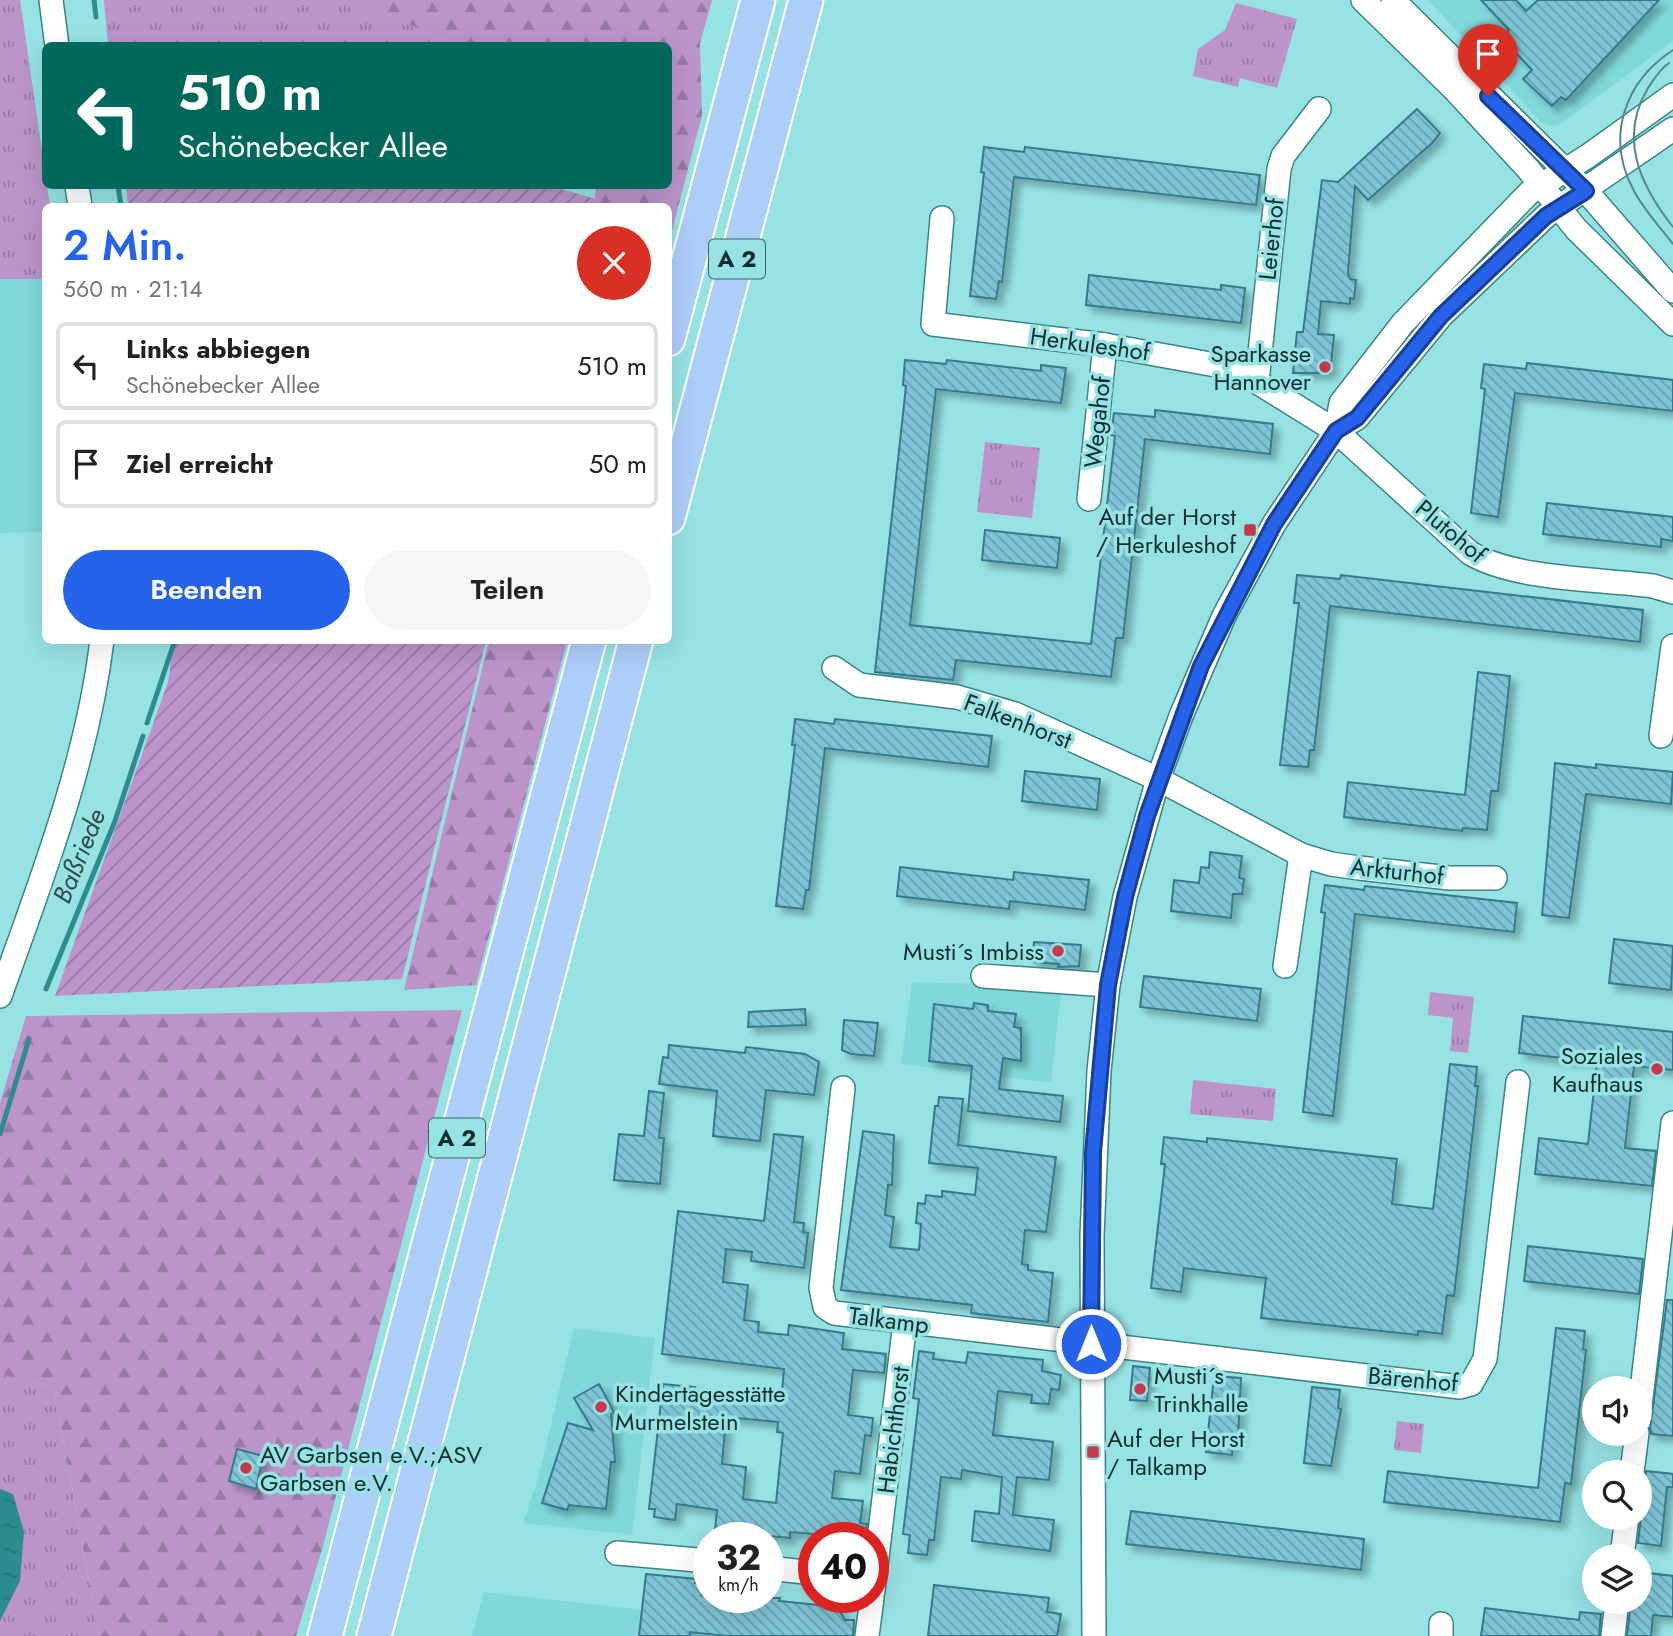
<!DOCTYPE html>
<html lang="de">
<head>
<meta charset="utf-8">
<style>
  body { margin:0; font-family:Jost,sans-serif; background:#f6f6f6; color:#222; height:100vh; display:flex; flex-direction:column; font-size:26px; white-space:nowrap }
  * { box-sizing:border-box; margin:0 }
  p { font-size:23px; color:#767676 }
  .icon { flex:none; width:38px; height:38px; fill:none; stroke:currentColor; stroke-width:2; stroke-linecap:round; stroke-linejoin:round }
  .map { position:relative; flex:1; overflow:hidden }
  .panel { position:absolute; left:42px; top:203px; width:630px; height:441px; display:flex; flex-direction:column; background:#fff; border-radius:10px; box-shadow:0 7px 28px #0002 }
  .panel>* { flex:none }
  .guide { position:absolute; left:42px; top:42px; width:630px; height:147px; border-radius:10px; box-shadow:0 7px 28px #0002; background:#00695c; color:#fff; overflow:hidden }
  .buttons { position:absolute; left:1582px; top:1376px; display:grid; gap:14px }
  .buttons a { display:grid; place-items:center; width:70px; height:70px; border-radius:50%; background:#fff; box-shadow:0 7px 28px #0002; font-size:35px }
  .speed { position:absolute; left:693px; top:1522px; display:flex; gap:14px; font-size:35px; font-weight:700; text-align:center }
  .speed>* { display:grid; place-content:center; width:91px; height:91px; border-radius:50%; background:#fff; box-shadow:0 7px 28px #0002; line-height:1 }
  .speed small { font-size:18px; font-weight:400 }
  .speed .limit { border:10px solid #d22; background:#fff; color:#111 }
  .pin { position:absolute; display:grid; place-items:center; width:60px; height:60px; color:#fff; margin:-72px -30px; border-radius:50% 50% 50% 0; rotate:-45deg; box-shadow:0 0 7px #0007 }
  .pin .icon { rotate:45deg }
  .me { position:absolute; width:77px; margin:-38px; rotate:0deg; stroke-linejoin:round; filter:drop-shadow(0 0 5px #0008) }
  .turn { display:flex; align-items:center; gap:24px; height:147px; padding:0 21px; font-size:32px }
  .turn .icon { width:91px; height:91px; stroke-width:2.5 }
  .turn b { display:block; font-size:49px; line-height:60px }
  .round { display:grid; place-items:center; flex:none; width:74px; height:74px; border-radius:37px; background:#f6f6f6 }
  .summary { display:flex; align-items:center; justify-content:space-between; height:119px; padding:0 21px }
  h1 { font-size:42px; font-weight:600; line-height:52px; color:#2563eb }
  .action { display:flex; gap:14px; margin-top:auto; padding:14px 21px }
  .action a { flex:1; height:80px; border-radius:42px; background:#2563eb; color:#fff; font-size:28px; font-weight:600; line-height:80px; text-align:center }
  .action a+a { background:#f6f6f6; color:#222 }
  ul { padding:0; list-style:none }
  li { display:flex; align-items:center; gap:21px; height:88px; margin:0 14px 10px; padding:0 7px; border:4px solid #e0e0e0; border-radius:10px }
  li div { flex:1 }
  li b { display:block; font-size:26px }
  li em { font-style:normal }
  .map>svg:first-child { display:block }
  .built { fill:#81d8da }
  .grass { fill:url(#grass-tufts) }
  .forest { fill:url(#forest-firs) }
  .garden { fill:url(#garden-furrows) }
  .water { fill:url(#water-ripples) }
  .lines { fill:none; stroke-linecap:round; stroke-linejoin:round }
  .stream { stroke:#2d8c8e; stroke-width:5 }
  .building { fill:url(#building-back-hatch); stroke:#347a8c; stroke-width:2; fill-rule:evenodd; filter:url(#shadow) }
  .minor-casing { stroke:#398586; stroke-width:26 }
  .highway-casing { stroke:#fff; stroke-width:37 }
  .minor { stroke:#fff; stroke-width:23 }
  .highway { stroke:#aecefa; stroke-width:33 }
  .tram { stroke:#53898a; stroke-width:2 }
  .route-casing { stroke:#184099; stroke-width:18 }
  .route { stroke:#2563eb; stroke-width:12 }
  .poi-dot { fill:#c7374d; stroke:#97e3e4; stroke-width:2.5 }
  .labels { text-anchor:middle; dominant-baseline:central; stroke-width:7; stroke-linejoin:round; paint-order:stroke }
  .shield { fill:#97e3e4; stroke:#376465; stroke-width:2 }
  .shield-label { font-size:23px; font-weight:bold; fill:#0e2e2f }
  .street-label { font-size:24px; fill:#0e2e2f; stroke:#97e3e4 }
  .poi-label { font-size:24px; fill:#0e2e2f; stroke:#97e3e4; text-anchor:end }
  .water-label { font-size:26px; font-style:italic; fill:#2f4c4d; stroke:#97e3e4 }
</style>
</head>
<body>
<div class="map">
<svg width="1673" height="1636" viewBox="0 0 1673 1636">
  <defs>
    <pattern id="grass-tufts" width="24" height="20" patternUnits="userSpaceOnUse" patternTransform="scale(1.75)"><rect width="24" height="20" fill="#bc94ca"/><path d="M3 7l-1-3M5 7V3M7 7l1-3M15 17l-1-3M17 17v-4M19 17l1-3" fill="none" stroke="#9779a4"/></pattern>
    <pattern id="forest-firs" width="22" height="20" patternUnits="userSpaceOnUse" patternTransform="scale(1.75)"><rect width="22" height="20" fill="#bc94ca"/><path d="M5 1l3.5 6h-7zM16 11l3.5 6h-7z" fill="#9779a4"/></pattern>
    <pattern id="garden-furrows" width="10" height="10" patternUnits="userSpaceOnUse" patternTransform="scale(1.75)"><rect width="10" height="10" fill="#bc94ca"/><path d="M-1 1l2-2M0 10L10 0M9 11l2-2" fill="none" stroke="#9779a4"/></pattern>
    <pattern id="water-ripples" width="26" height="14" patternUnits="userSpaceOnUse" patternTransform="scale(1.75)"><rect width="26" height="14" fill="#2d8c8e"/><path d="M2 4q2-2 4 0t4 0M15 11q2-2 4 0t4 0" fill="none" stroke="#257374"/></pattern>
    <pattern id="building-back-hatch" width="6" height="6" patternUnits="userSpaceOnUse" patternTransform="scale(1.75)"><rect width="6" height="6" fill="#7fc4d6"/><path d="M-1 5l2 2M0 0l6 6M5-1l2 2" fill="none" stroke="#66a0ae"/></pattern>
    <filter id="shadow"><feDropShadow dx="6" dy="6" stdDeviation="3.5" flood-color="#0004"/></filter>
  </defs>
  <rect width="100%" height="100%" fill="#97e3e4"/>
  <g class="built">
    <path d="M0,0H20L50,206H46L45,532L0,533Z"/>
    <path d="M1428,0H1673V41L1560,124L1552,126L1541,122Z"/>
    <path d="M912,982L985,984L1061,993L1051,1083L901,1064Z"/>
    <path d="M574,1328L655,1338L632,1535L523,1523L539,1475Z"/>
    <path d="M484,1592L643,1610L640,1636H472Z"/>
  </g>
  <g class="grass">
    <path d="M0,0H20L50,206H46L45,279H0Z"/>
    <path d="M104,0H355L454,45H108Z"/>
    <path d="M1236,3L1297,19L1277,88L1240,78L1238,87L1193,76L1198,49L1225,30Z"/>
    <path d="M985,442L1040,448L1032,518L977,512Z"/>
    <path d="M1430,992L1474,997L1468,1053L1450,1051L1453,1018L1428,1015Z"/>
    <path d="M1193,1080L1276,1089L1273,1121L1190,1114Z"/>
    <path d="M0,1374L54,1388L99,1636H0Z"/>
    <path d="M1397,1421L1424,1424L1421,1453L1394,1450Z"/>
  </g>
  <g class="forest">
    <path d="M355,0H712L700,43L702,115L669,242L668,206H594L596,186H668V46L454,45Z"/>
    <path d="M489,640L567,641L476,985L404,990Z"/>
    <path d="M462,1010L323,1546L296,1636H99L54,1388L0,1374V1103L26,1016Z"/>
  </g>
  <g class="garden">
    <path d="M126,186H551L596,199L594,206H128Z"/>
    <path d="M174,641H486L402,979L55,996L168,682Z"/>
  </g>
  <path class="water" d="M0,1489L13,1494L24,1532L20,1581L0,1621Z"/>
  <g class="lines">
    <g class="stream">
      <path d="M94,0L96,17"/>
      <path d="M118,186L121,206"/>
      <path d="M147,723L175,640"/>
      <path d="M46,989L115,821L143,736"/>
      <path d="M0,1134L29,1039"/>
    </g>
  </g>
  <g class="building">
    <path d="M1481,0H1516L1526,11L1538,0H1659L1566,100L1561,97L1552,106L1523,79L1532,70L1501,37L1509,30Z"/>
    <path d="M1417,109L1440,133L1432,143L1368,200L1355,186L1348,273L1350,279L1356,280L1354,299L1350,298V304L1321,301L1318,334L1334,335L1330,373H1293L1297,332H1303L1322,180L1338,182Z"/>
    <path d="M984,147L1024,152L1025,147L1260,175L1256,205L1014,177L1002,282L999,281L996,299L970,296L984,173L981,172Z"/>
    <path d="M1089,275L1221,290V285L1245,288L1241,323L1086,305Z"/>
    <path d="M905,360L946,364L947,360L1041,371V365L1066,368L1061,403L936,389L910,625L1091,644L1115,436L1111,435L1114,413L1155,417V410L1273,424L1270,454L1145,439L1123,638H1116L1111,677L956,660L953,680L875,672L906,386L903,385Z"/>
    <path d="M1527,363L1673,380V411L1515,393L1498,517L1471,513L1485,389L1481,388L1484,364L1526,369Z"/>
    <path d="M1547,503L1673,517V541L1661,539V547L1543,534Z"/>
    <path d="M985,530L1060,538L1057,568L982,560Z"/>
    <path d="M1297,575L1340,579L1341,575L1643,610L1640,642L1330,606L1314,750H1310L1308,767L1280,765L1299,603H1294Z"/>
    <path d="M1478,672L1510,676L1498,791H1491L1487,830L1463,828L1462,831L1344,817L1348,782L1465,795Z"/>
    <path d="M795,719L834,724L835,719L992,736L988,767L825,748L809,890H806L803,909L776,906L795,745H792Z"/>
    <path d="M1555,763L1596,768V764L1673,772L1671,804L1586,794L1569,918L1542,915Z"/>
    <path d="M1025,771L1100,779L1097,810L1022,801Z"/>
    <path d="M1210,852L1242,856L1239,878L1244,879L1242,894H1233L1231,918L1171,911L1174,880L1199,883L1201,867L1209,868Z"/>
    <path d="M900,867L1013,880L1014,872L1089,880L1085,910L1010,901L1009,909L897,896Z"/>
    <path d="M1325,885L1364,890L1365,886L1517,903L1514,932L1355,914L1333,1116L1303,1112L1325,913L1321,912Z"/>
    <path d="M1614,939L1673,946L1671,990L1609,983Z"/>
    <path d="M1034,942L1081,945L1079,966L1058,967L1059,964L1032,962Z"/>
    <path d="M1144,976L1261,989L1257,1021L1140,1007Z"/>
    <path d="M974,1003L988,1005V1011L1016,1014L1014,1027L1021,1028V1061L1003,1058L999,1089L1063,1096L1060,1122L968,1111L972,1066L929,1061L934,1004L973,1009Z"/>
    <path d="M805,1009L806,1025L748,1027L749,1012Z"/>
    <path d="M1523,1016L1673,1032V1070L1634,1066L1625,1148L1656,1151L1652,1186L1535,1174L1539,1138L1588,1144L1597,1062L1519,1053Z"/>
    <path d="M844,1020L878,1023L874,1056L851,1054L842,1050Z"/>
    <path d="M669,1045L745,1053L746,1047L805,1054L819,1062L814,1095L766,1090L760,1141L713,1136L717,1091L659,1084L663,1057L668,1058Z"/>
    <path d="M1450,1064L1477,1067L1475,1086H1478L1454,1296L1447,1295L1442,1334L1418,1331V1335L1261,1318L1266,1278L1184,1268L1181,1292L1151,1288L1165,1164H1161L1164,1137L1207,1142V1138L1397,1159L1392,1204L1433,1209Z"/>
    <path d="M649,1091L664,1093L659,1138H664L660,1184L614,1180L619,1134L644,1136Z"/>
    <path d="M939,1097L963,1099L958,1145L1056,1157L1046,1232L1025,1230L1022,1264L1028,1265V1270L1053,1273L1048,1322L971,1313L972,1305L841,1290L863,1131L894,1135L892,1185H888L885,1215L894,1217L890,1247L919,1250L921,1224L916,1223L918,1203L925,1204L926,1195L942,1197V1191L975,1195L978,1168L929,1163L935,1106H938Z"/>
    <path d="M774,1134L803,1137L794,1222L804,1223L803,1232L808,1233L804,1268L751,1261L752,1252L726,1249L723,1282L748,1285L744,1320L759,1322L758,1332L788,1335L789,1325L844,1333L842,1349L886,1354L884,1373L853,1370L848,1415L873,1418L871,1436L865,1435L860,1474L835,1471L832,1498L863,1501L860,1523L867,1524L865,1538L790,1532V1538L750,1534L749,1538H714L717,1510L677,1504L675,1520L654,1517L655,1509H649L663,1384L695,1387L692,1395L781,1402L784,1369L662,1354L678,1211L764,1221ZM726,1417L778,1422L777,1432L783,1433L776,1503L743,1499L746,1467L722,1464Z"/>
    <path d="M1528,1246L1643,1259L1639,1294L1524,1281Z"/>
    <path d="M1667,1300H1673V1436L1651,1434L1650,1428Z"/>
    <path d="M1556,1328L1585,1331L1583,1349L1586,1350L1571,1484L1565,1483L1560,1522L1384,1502L1388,1471L1538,1488Z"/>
    <path d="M919,1351L934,1353L933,1359L966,1363L968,1352L1043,1360L1042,1371L1061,1375L1059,1390L1051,1389L1049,1404L1031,1403L1032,1395L998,1391L993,1435L1053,1442L1049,1480L1017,1477L1013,1515L1054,1520L1050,1551L972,1541L975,1511L999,1514L1002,1477L962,1470L961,1479L941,1477L934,1540H929L927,1555L908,1553L910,1535L903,1534L919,1399L913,1398Z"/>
    <path d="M1133,1366L1150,1368L1147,1401L1130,1400Z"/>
    <path d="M1214,1376L1241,1378L1238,1439L1234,1438L1232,1455L1206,1452Z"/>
    <path d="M599,1384L614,1412L611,1414L615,1462H611L606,1509L569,1505L567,1510L542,1503L568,1423L593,1430L574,1398Z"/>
    <path d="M1312,1387L1340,1390L1338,1408L1341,1409L1331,1466L1304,1463Z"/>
    <path d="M237,1449L263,1456L256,1489L229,1481Z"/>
    <path d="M1646,1471L1673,1474V1487H1667L1661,1546L1638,1543Z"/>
    <path d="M1131,1511L1364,1539L1361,1570L1126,1544Z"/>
    <path d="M1640,1572L1673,1576V1617L1653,1615L1651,1636H1627L1631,1601H1640Z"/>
    <path d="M646,1574L696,1579L695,1583L702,1584L701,1595L709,1598H780L779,1601L837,1607L845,1620H854L853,1636H727L690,1632V1636H639Z"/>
    <path d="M934,1585L1049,1598L1047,1612L1061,1614L1057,1636H928Z"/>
    <path d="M1485,1608L1579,1620L1580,1612L1601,1614L1599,1636H1481Z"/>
  </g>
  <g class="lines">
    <g class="minor-casing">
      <g id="minor">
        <path d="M51,0L57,46"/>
        <path d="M1363,0L1454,89L1528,169L1576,229L1673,324"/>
        <path d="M1393,0L1586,191L1673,291"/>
        <path d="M77,186L80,206"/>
        <path d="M942,218L933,324L1105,345L1221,366L1257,382L1336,431L1470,553C1515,580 1600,579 1653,586L1673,592"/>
        <path d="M1257,382L1279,169L1283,156L1319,109"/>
        <path d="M1336,431L1341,403L1403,323L1529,193L1588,156L1673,95"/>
        <path d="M1089,499L1105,345"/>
        <path d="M834,668L859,685L957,697L1015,714L1158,779L1301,855L1331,864L1359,868L1450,878H1495"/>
        <path d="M1661,736L1673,646"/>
        <path d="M1285,966L1301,855"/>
        <path d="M983,976L1108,985"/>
        <path d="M0,996C41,880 87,764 102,640"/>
        <path d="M843,1088L821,1288L825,1307L834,1313L1460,1387L1471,1384L1485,1359L1518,1082"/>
        <path d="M1640,1407L1673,1123"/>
        <path d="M1632,1472L1637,1433"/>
        <path d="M617,1553L709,1561"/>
        <path d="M1622,1556L1627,1517"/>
        <path d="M768,1568L814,1573"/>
        <path d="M873,1591L905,1322"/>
        <path d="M1441,1624V1636"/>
        <path d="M867,1636L872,1598"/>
        <path d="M1094,1636L1092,1236L1099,1071L1108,985L1125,897L1158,779L1181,716L1224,616L1274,524L1336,431L1357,418L1442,315L1546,216L1673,129"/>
        <path d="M1613,1636L1617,1601"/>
      </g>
    </g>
    <g class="highway-casing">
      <g id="highway">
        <path d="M668,339L758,0"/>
        <path d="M668,518L806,0"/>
        <path d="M325,1636L589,640"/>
        <path d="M374,1636L636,640"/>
      </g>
    </g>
    <use href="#minor" class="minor"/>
    <use href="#highway" class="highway"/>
    <g class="tram">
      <path d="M1673,50C1624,82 1605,138 1634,191C1644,210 1660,227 1673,244"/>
      <path d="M1669,63C1660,69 1654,79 1648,88C1618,138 1640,185 1673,227"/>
    </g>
  </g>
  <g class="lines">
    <g class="route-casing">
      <path id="route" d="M1091,1344L1093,1152L1108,985L1125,897L1147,816L1201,666L1274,524L1336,431L1357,418L1441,316L1460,298L1546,216L1586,191L1488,96"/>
    </g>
    <use href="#route" class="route"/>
  </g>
  <g class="poi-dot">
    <circle cx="1325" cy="367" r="7"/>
    <rect x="1243" y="523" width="14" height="14" rx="3.5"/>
    <circle cx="1058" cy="951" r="7"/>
    <circle cx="1657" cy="1069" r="7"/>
    <circle cx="1140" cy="1389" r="7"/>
    <circle cx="601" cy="1407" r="7"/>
    <rect x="1086" y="1445" width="14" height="14" rx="3.5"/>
    <circle cx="246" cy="1468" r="7"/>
  </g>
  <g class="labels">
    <g class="shield">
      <rect x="709" y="239.5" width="56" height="39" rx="5"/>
      <rect x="429" y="1118.5" width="56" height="39" rx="5"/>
    </g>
    <g class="shield-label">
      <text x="737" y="259">A 2</text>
      <text x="457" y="1138">A 2</text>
    </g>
    <g class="street-label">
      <text transform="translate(1271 239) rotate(-84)">Leierhof</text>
      <text transform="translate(1090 344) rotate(8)">Herkuleshof</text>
      <text transform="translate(1097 422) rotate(-84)">Wegahof</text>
      <text transform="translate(1451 531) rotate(40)">Plutohof</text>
      <text transform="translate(1018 721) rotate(21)">Falkenhorst</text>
      <text transform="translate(1397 871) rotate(6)">Arkturhof</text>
      <text transform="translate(889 1320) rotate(7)">Talkamp</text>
      <text transform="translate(1413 1379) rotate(5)">Bärenhof</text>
      <text transform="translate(893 1430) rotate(-83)">Habichthorst</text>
    </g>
    <g class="poi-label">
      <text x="1311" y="353">Sparkasse<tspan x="1311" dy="28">Hannover</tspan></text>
      <text x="1236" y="516">Auf der Horst<tspan x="1236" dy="28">/ Herkuleshof</tspan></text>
      <text x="1044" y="951">Musti´s Imbiss</text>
      <text x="1643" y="1055">Soziales<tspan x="1643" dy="28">Kaufhaus</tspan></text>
      <text x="1154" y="1375" text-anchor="start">Musti´s<tspan x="1154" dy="28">Trinkhalle</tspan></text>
      <text x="615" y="1393" text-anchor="start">Kindertagesstätte<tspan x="615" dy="28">Murmelstein</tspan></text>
      <text x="1107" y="1438" text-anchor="start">Auf der Horst<tspan x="1107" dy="28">/ Talkamp</tspan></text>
      <text x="260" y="1454" text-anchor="start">AV Garbsen e.V.;ASV<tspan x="260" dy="28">Garbsen e.V.</tspan></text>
    </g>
    <g class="water-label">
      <text transform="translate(79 856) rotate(-68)">Baßriede</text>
    </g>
  </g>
</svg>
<div class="buttons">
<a><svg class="icon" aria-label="sound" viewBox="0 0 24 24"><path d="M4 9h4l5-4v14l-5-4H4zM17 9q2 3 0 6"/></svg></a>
<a><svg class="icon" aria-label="search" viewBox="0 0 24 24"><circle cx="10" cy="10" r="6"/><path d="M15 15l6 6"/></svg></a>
<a><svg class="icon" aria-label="layers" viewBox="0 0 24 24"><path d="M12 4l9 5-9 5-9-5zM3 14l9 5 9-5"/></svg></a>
</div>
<div class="speed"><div>32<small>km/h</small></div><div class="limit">40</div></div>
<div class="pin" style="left:1488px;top:96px;background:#d93025"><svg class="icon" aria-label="arrive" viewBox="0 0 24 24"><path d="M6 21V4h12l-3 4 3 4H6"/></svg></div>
<svg class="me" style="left:1091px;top:1344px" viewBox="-20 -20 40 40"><circle r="17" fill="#2563eb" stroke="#fff" stroke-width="3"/><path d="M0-11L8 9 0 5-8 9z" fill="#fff"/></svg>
<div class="guide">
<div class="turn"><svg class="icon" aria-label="left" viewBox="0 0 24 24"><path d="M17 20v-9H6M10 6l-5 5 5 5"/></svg><div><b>510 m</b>Schönebecker Allee</div></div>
</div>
<section class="panel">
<div class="summary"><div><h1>2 Min.</h1><p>560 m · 21:14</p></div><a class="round" style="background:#d93025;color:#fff"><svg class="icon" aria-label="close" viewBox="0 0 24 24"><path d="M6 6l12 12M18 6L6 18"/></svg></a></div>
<ul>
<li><svg class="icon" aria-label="left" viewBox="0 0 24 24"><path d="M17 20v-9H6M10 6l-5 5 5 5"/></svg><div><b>Links abbiegen</b><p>Schönebecker Allee</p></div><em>510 m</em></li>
<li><svg class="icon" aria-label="arrive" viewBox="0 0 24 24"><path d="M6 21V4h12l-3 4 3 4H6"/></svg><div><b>Ziel erreicht</b></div><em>50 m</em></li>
</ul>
<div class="action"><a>Beenden</a><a>Teilen</a></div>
</section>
</div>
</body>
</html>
